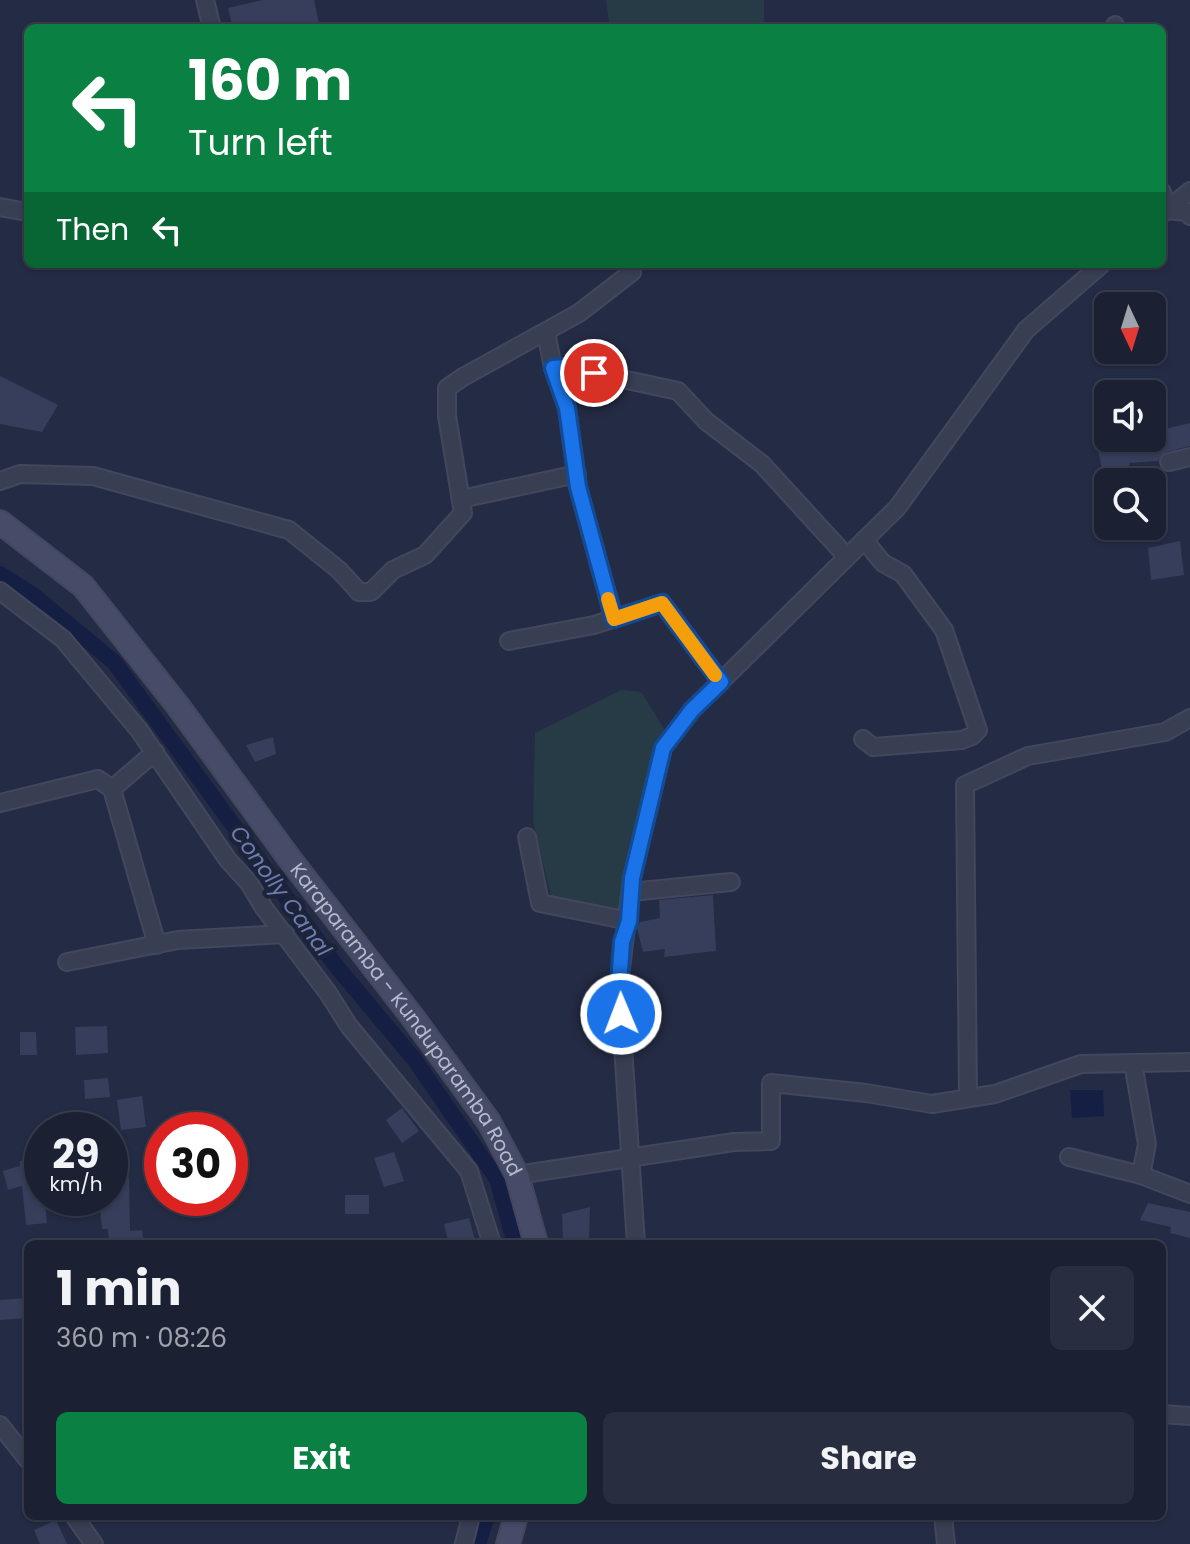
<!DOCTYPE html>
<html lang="en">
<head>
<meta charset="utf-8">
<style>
  body { margin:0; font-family:Poppins,sans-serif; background:#282d3f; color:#f1f3f6; height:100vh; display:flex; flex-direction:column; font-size:30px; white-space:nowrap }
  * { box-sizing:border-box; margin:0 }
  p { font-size:26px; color:#a0a3ac }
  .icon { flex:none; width:44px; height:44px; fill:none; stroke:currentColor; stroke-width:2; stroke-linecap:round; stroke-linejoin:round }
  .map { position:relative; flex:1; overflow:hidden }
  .sheet { position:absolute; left:24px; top:1240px; width:1142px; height:280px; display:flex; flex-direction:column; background:#1b2033; border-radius:12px; box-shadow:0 2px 6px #0004,0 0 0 2px #393e4e }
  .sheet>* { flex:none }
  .banner { position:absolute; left:24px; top:24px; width:1142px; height:244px; border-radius:12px; box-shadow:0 2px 6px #0004,0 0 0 2px #393e4e; background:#0b8043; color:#fff; overflow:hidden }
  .needle { width:52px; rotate:176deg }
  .buttons { position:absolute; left:1094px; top:292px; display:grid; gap:16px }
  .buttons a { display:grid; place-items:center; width:72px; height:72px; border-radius:12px; background:#1b2033; box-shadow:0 2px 6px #0004,0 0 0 2px #393e4e; font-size:40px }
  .speed { position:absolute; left:24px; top:1112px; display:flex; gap:16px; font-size:40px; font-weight:700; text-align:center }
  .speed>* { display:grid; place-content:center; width:104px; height:104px; border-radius:50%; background:#1b2033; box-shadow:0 2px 6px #0004,0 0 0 2px #393e4e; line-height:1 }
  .speed small { font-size:20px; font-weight:400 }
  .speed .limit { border:12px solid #d22; background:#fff; color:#111 }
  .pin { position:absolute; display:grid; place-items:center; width:68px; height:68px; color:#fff; margin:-34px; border:4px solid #fff; border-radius:50%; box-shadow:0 2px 8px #0007 }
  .me { position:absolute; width:88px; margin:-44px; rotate:359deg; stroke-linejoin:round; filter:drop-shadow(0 0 6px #0008) }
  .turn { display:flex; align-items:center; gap:28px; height:168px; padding:0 32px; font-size:36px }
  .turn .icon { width:104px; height:104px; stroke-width:2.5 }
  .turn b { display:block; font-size:56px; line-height:68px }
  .then { display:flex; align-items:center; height:76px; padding:0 32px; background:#0003; gap:16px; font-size:30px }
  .round { display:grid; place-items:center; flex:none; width:84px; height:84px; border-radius:12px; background:#282d3f }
  .overview { display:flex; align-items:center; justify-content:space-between; height:136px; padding:0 32px }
  h1 { font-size:48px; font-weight:700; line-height:60px }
  .button { display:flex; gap:16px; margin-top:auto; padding:16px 32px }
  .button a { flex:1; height:92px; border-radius:12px; background:#0b8043; color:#fff; font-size:32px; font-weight:700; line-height:92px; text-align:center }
  .button a+a { background:#282d3f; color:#f1f3f6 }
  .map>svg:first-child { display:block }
  .green { fill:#263b45 }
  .water { fill:#151f44 }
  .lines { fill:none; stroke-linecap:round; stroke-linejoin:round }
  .canal { stroke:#151f44; stroke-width:16 }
  .building { fill:#363e5b }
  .street-casing { stroke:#42475d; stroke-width:20 }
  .secondary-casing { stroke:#42475d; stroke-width:26 }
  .street { stroke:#393f53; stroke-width:16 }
  .secondary { stroke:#464c67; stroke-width:22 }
  .route-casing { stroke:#114b97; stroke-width:20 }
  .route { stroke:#1a73e8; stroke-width:14 }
  .slow { stroke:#f59e0b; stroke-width:14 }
  .labels { text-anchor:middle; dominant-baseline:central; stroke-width:8; stroke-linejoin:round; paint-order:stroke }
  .street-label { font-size:20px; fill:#b6bacd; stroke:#1d2339 }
  .water-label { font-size:22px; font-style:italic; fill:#6c7caf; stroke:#1d2339 }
</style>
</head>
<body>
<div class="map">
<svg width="1190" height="1544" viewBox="0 0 1190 1544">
  <rect width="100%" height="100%" fill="#242b44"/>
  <g class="green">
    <path d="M606,0H764V28H610Z"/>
    <path d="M621,690L641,692L664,728L623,913L551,896L533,821L535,733Z"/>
  </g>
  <path class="water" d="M1070,1090H1103L1104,1116L1072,1118Z"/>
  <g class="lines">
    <g class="canal">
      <path d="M0,574L33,595L114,662L337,967L414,1059L497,1179L515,1244"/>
      <path d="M478,1544L487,1516"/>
    </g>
  </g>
  <g class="building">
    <path d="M263,0H314L320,28H233L228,8Z"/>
    <path d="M0,376L58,405L42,432L0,424Z"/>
    <path d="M1190,423V446L1166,452L1158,461L1129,463L1131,474L1104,478L1097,446L1134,438H1152V432Z"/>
    <path d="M1180,541L1184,575L1151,580L1148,548Z"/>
    <path d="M273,737L276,754L255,762L246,745Z"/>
    <path d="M713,895L716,951L664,957L665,949L643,952L637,928L640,922L660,918L659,900Z"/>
    <path d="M107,1026L108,1053L76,1055L75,1027Z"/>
    <path d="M20,1032H36L37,1055H20Z"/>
    <path d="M108,1078L110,1097L85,1099L84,1080Z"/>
    <path d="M142,1096L146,1127L121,1130L117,1100Z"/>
    <path d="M402,1108L419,1131L402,1143L386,1120Z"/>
    <path d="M394,1152L404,1181L384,1187L374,1158Z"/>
    <path d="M26,1160L38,1202L45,1201L47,1223L26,1225L22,1186L8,1190L3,1171L20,1166V1161Z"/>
    <path d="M129,1177L130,1231L142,1230L144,1244H109L108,1229H102L99,1198H110V1178Z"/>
    <rect x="345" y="1195" width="24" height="19"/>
    <path d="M1148,1203L1190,1212V1238L1170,1233L1171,1227L1140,1220Z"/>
    <path d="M590,1207L589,1238L563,1240L562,1214Z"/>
    <path d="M469,1218L476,1244H449L444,1224Z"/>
    <path d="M28,1298V1318L0,1320V1300Z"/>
    <path d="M56,1520L67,1544H40L34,1530Z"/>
  </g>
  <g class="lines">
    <g class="street-casing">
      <g id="street">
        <path d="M205,0L212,28"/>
        <path d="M1115,25L1116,28"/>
        <path d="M1162,192L1167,210L1187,212L1190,216"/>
        <path d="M0,207L21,211"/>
        <path d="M1163,213L1190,191"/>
        <path d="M546,332L553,368L567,408L578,487L614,619"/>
        <path d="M553,368L566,367L678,391L706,421L762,464L847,557"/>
        <path d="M1169,462L1190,457"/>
        <path d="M0,481L20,474L93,476L289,530L339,570L359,592H371L393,570L425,555L463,513L447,416V388L463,377L579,313L632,272L631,264"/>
        <path d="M461,499L577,474"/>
        <path d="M0,591L63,639L139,730L228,860L249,883L264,908L328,993L349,1026L469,1171L492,1244"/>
        <path d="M509,641L594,625L662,603L721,682"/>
        <path d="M863,739L873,747L962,740L972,736L978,730L944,630L903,574L883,563L864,540"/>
        <path d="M112,789L157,945"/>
        <path d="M0,803L98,779L112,789L155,752"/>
        <path d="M527,837L540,903L629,921"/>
        <path d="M631,892L731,882"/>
        <path d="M67,962L178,940L285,934"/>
        <path d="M1133,1063L1147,1144L1141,1175"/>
        <path d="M968,1098L965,785L1028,756L1165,732L1190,718"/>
        <path d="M1069,1157L1141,1175L1190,1194"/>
        <path d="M517,1175L734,1142L771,1141V1083L866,1093L932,1104L995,1094L1081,1064L1190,1062"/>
        <path d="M636,1244L619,985L632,878L663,748L692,710L897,508L1026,330L1102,264"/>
        <path d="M1162,1414L1190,1416"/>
        <path d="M0,1425L28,1460"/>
        <path d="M74,1516L94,1544"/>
        <path d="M943,1516L946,1544"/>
        <path d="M464,1544L471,1516"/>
      </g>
    </g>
    <g class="secondary-casing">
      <g id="secondary">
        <path id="s1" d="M0,522L83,586L178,706L289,858L414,1019L489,1122L517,1175L536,1244"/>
        <path d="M508,1544L516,1516"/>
      </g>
    </g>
    <use href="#street" class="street"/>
    <use href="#secondary" class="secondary"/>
  </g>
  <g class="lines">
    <g class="route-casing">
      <path id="route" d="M594,373L566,367L553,368L567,408L578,487L614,619L662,603L721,682L692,710L663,748L632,878L629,921L622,942L619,985L621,1014"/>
    </g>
    <use href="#route" class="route"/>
    <path class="slow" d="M608,599L614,619L662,603L715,675"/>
  </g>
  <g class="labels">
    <g class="street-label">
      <text stroke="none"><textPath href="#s1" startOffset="646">Karaparamba - Kunduparamba Road</textPath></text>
    </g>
    <g class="water-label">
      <text transform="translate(281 891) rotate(54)">Conolly Canal</text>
    </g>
  </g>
</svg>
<div class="buttons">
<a><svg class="needle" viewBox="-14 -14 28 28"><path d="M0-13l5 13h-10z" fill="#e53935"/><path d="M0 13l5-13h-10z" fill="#a0a3ac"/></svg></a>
<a><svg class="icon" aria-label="sound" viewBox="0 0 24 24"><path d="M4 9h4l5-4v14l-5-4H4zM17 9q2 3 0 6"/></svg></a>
<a><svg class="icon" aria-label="search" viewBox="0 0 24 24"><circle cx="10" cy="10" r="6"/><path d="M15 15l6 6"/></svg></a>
</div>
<div class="speed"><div>29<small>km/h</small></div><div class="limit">30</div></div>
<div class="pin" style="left:594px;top:373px;background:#d93025"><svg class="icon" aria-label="arrive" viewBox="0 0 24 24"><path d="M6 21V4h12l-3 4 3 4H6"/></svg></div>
<svg class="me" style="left:621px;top:1014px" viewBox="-20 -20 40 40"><circle r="17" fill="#1a73e8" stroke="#fff" stroke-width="3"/><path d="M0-11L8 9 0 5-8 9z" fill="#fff"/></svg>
<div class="banner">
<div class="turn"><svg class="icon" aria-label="left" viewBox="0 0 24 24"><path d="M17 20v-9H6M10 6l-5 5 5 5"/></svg><div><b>160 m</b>Turn left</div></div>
<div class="then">Then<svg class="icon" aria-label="left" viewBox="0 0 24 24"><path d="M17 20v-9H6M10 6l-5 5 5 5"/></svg></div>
</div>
<section class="sheet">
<div class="overview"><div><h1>1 min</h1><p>360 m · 08:26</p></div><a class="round"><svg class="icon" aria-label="close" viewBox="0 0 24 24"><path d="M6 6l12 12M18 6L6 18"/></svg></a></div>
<div class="button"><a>Exit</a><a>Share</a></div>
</section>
</div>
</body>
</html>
